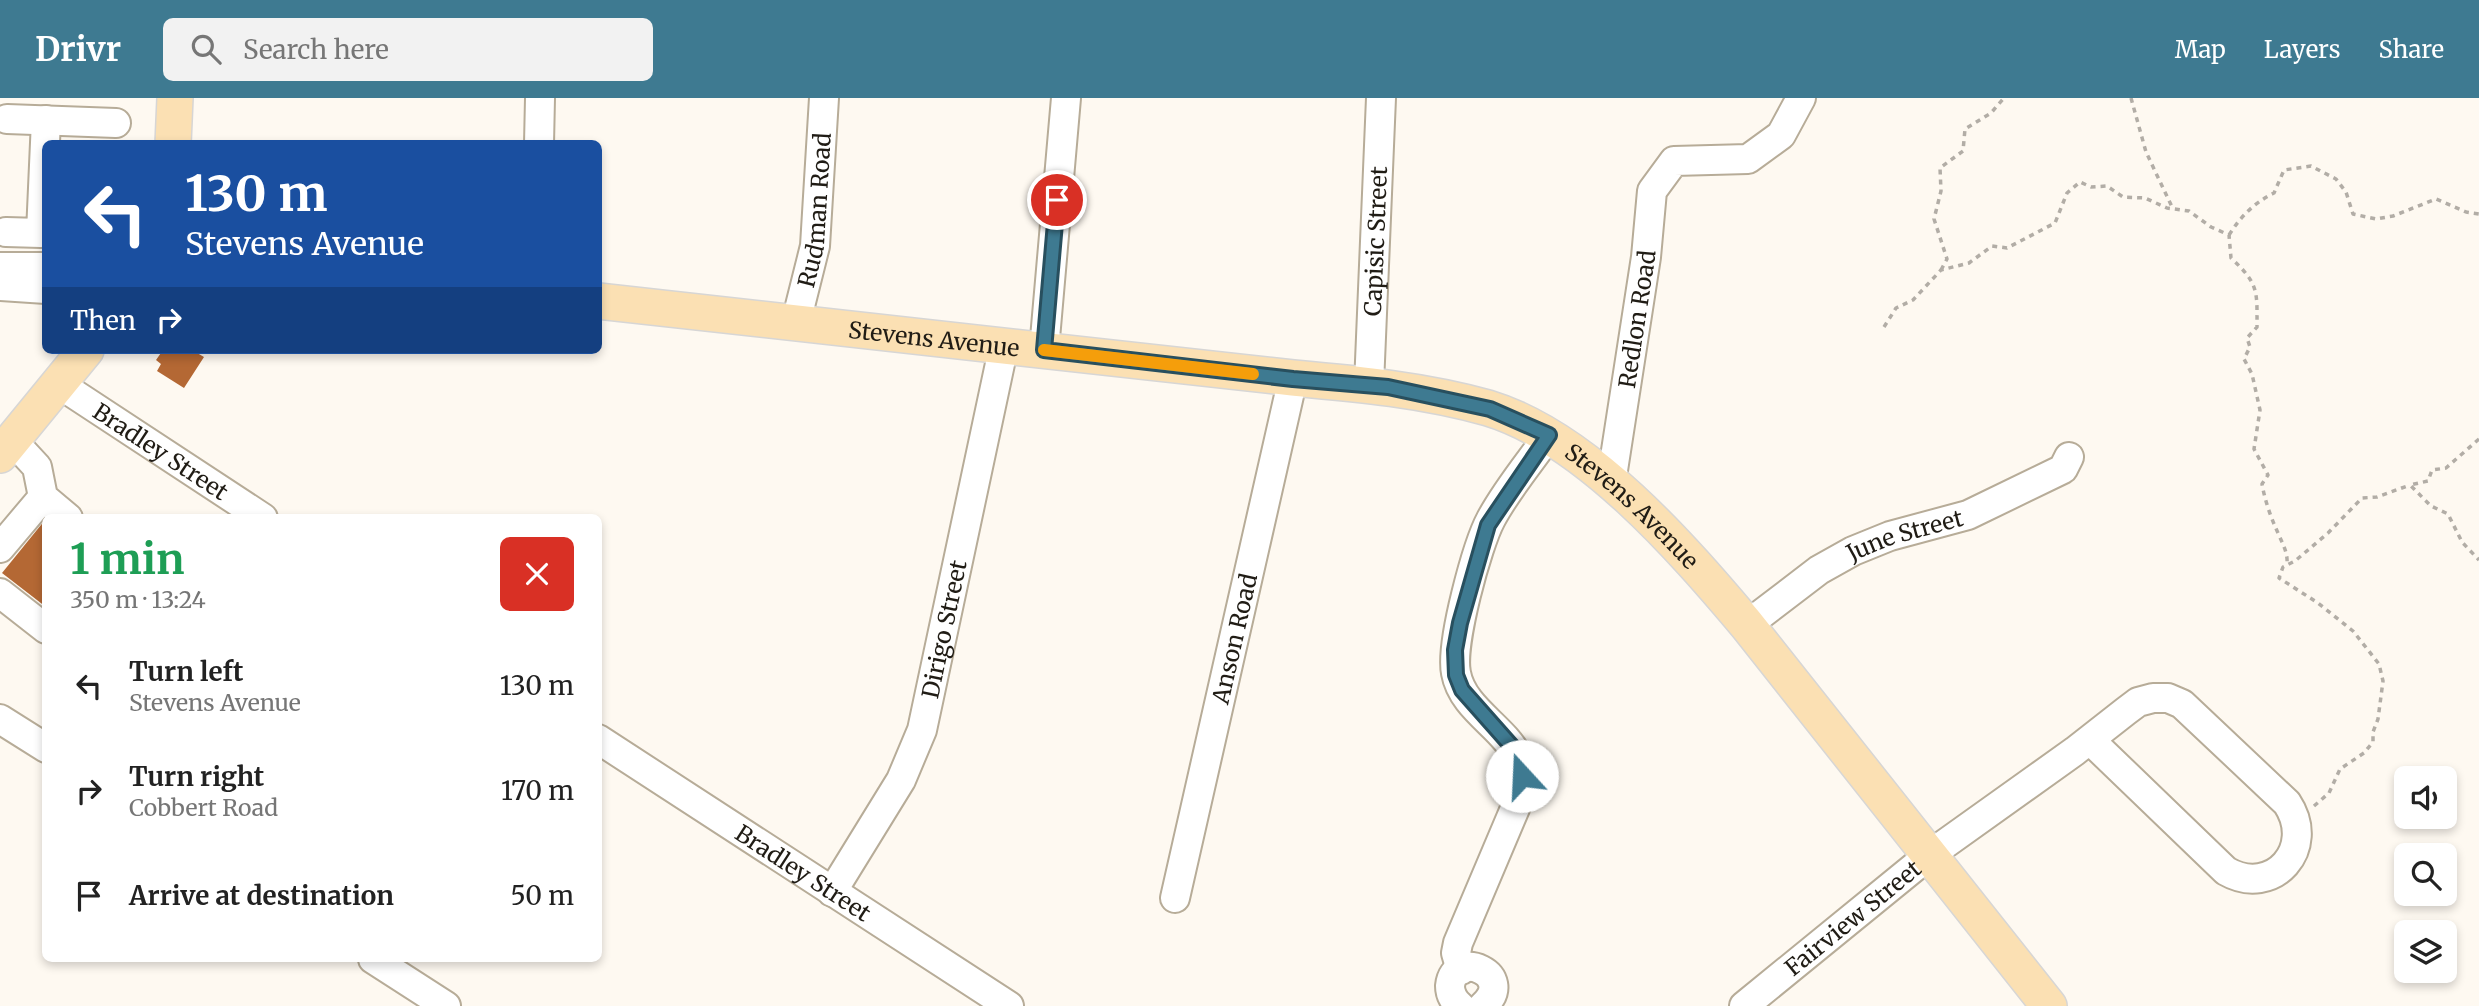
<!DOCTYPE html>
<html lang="en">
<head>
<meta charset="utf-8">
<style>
  body { margin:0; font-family:Merriweather,serif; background:#f2f2f2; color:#222; height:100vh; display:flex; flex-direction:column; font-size:26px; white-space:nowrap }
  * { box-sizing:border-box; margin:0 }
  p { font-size:23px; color:#767676 }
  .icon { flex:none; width:38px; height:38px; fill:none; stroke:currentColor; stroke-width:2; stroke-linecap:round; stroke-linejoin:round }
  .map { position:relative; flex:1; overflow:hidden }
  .details { position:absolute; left:42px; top:416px; width:560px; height:448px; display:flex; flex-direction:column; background:#fff; border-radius:10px; box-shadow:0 4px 10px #0003 }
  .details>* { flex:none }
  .top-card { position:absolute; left:42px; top:42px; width:560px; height:214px; border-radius:10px; box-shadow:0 4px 10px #0003; background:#1a4fa0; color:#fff; overflow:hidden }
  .tools { position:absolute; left:2394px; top:668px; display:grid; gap:14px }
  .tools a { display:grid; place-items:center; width:63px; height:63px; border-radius:10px; background:#fff; box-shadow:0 4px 10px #0003; font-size:35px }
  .pin { position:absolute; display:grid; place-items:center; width:60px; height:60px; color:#fff; margin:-30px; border:4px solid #fff; border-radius:50%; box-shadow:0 2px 7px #0007 }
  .me { position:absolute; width:77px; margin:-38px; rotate:340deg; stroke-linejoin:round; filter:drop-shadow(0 0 5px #0008) }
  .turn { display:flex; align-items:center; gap:24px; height:147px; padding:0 28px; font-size:32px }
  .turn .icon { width:91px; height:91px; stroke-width:2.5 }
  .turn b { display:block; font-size:49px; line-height:60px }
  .then { display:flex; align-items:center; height:66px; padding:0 28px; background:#0003; gap:14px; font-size:26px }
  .round { display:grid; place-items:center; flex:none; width:74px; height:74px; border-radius:10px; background:#f2f2f2 }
  .headline { display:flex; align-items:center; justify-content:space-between; height:119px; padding:0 28px }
  h1 { font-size:42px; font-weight:700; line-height:52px; color:#1e9e55 }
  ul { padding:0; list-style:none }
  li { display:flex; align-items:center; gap:21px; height:105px; padding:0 28px }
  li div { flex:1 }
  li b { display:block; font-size:26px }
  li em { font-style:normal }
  header { display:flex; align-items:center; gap:42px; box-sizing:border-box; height:98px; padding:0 35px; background:#3e7a91; color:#fff }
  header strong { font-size:33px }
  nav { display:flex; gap:38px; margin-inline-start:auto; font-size:24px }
  .search { width:490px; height:63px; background:#f2f2f2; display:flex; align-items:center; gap:18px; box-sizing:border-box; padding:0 24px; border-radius:10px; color:#767676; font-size:26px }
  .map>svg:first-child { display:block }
  .building { fill:#b46834 }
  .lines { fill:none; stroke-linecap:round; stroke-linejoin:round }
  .minor-casing { stroke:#b7ac98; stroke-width:32 }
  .major-casing { stroke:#d7d6d5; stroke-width:38 }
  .path { stroke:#b2ada6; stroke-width:3.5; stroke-dasharray:5 5; stroke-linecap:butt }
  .minor { stroke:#fff; stroke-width:28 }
  .major { stroke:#fbe0b3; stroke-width:35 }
  .route-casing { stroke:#284f5e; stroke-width:18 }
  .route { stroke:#3e7a91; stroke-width:12 }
  .slow { stroke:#f59e0b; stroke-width:12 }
  .labels { text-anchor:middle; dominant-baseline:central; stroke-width:5; stroke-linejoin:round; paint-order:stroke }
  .street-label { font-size:23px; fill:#201c15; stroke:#fff }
</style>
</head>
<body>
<header>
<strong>Drivr</strong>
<div class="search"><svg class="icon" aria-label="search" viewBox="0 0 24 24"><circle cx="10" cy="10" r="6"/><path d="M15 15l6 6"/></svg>Search here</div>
<nav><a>Map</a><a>Layers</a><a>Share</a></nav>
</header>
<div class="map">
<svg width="2479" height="908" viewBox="0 0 2479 908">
  <rect width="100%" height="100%" fill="#fef9f1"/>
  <g class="building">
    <path d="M163,252H192L204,259L184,290L157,273L161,266L156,262Z"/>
    <path d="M45,422L46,423V509L2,475Z"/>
  </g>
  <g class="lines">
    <g class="minor-casing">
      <g id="minor">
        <path d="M7,21L116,25"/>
        <path d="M539,46L540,0"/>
        <path d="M6,134L41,135L46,22"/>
        <path d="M0,169H46"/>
        <path d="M0,188L46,191"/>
        <path id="s1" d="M796,224L815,148L824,0"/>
        <path d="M1044,252L1066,0"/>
        <path id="s2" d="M59,286L263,420"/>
        <path id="s3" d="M1369,287L1381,0"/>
        <path d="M12,342L37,369L43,399L68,420"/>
        <path id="s4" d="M1611,385L1646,159L1652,93L1674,63L1748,61L1781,37L1801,0"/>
        <path d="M0,450L43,399"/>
        <path d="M0,495L46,531"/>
        <path id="s5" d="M1747,527L1819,472L1853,453L1890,438L1968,417L2063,371L2069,359"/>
        <path d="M0,621L46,650"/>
        <path id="s6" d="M598,641L1009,908"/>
        <path id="s7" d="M832,794L901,682L922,632L1004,247"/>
        <path id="s8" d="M1175,800L1293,280"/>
        <path d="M373,861L446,908"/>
        <path d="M1461,872L1456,855L1458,845L1519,701C1541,640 1465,625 1456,575C1450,546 1477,447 1491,421C1507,391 1530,364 1549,337"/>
        <path d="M1460,908C1454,903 1450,897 1450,888C1454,849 1518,877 1483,908"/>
        <path id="s9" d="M1744,908L1928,758L2075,653L2126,613L2138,604L2153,600H2168L2182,606L2287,705C2317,750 2273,800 2226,773L2090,642"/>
      </g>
    </g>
    <g class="major-casing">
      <g id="major">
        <path d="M173,46L175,0"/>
        <path id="s10" d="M598,203L1293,280C1359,286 1424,292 1488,310C1587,340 1682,450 1747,527L2049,908"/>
        <path d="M0,357L86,252"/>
      </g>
    </g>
    <g class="path">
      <path d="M2131,0L2146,54L2173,111"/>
      <path d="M2229,137C2241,118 2254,105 2274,95L2284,72L2311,68L2336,81L2346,94L2353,116L2376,121L2393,118L2436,101L2466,114L2479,116"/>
      <path d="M1941,172L1947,161L1934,121L1941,93L1940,70L1963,53L1965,31L1991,15L2004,0"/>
      <path d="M1884,229L1896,210L1913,202L1941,172L1969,165L1992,148L2007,150L2055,125L2067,95L2080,84L2091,89L2107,88L2123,99L2145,100L2167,110L2189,113L2211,129L2229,137L2231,160C2259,186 2257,193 2257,229L2247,240L2250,249L2244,261L2252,276L2260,312L2254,351L2268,377L2262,386C2265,403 2271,420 2278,435C2283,447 2288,454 2287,467"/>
      <path d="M2479,341L2446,370L2432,372L2428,383L2410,387L2431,408L2448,416L2462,444L2479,462"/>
      <path d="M2314,708L2329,695L2340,671L2364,655L2373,644V634L2378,621L2383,583L2379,566L2353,533L2318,505L2279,480L2283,469L2295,463L2328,435L2362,400L2377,399L2410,387"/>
    </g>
    <use href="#minor" class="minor"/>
    <use href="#major" class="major"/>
  </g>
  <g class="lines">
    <g class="route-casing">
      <path id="route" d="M1057,102L1044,252L1293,281L1388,289L1490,311L1549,337L1488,427L1460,525L1455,552L1456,577L1462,592L1516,653L1522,678"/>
    </g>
    <use href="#route" class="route"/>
    <path class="slow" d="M1044,252L1253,276"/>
  </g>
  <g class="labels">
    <g class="street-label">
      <text stroke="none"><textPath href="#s1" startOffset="114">Rudman Road</textPath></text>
      <text stroke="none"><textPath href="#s3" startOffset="144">Capisic Street</textPath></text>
      <text stroke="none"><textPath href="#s4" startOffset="166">Redlon Road</textPath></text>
      <text stroke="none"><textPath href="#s10" startOffset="338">Stevens Avenue</textPath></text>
      <text stroke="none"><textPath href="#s2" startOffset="122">Bradley Street</textPath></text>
      <text stroke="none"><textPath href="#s10" startOffset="1073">Stevens Avenue</textPath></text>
      <text stroke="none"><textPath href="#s5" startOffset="184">June Street</textPath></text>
      <text stroke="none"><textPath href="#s7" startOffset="289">Dirigo Street</textPath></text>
      <text stroke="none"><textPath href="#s8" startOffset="266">Anson Road</textPath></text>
      <text stroke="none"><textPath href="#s6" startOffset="245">Bradley Street</textPath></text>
      <text stroke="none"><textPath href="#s9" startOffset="140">Fairview Street</textPath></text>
    </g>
  </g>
</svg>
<div class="tools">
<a><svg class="icon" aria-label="sound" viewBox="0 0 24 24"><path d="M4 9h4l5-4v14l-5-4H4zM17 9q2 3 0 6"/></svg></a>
<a><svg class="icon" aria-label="search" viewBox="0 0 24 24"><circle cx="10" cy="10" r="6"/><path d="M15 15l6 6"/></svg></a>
<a><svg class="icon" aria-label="layers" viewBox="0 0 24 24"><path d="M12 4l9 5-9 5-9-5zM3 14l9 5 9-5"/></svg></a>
</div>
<div class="pin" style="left:1057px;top:102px;background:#d93025"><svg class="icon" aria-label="arrive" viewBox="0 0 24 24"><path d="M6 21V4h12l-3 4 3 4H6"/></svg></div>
<svg class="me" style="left:1522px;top:678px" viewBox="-20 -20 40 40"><circle r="19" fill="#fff"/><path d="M0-13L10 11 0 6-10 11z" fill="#3e7a91"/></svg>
<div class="top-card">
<div class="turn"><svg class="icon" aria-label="left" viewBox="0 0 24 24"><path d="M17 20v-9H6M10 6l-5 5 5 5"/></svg><div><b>130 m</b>Stevens Avenue</div></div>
<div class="then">Then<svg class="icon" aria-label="right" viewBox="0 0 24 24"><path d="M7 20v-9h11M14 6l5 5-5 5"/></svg></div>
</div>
<section class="details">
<div class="headline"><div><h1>1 min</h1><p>350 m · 13:24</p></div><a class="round" style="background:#d93025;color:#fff"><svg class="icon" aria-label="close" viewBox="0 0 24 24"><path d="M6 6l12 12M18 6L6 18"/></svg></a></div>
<ul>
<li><svg class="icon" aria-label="left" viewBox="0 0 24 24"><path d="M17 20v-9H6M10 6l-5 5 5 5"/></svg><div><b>Turn left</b><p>Stevens Avenue</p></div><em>130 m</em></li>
<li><svg class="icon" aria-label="right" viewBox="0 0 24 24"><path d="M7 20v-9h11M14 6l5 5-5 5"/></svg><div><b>Turn right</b><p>Cobbert Road</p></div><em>170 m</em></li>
<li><svg class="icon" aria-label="arrive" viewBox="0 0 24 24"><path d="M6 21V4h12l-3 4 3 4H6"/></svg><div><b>Arrive at destination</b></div><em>50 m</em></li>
</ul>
</section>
</div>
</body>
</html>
